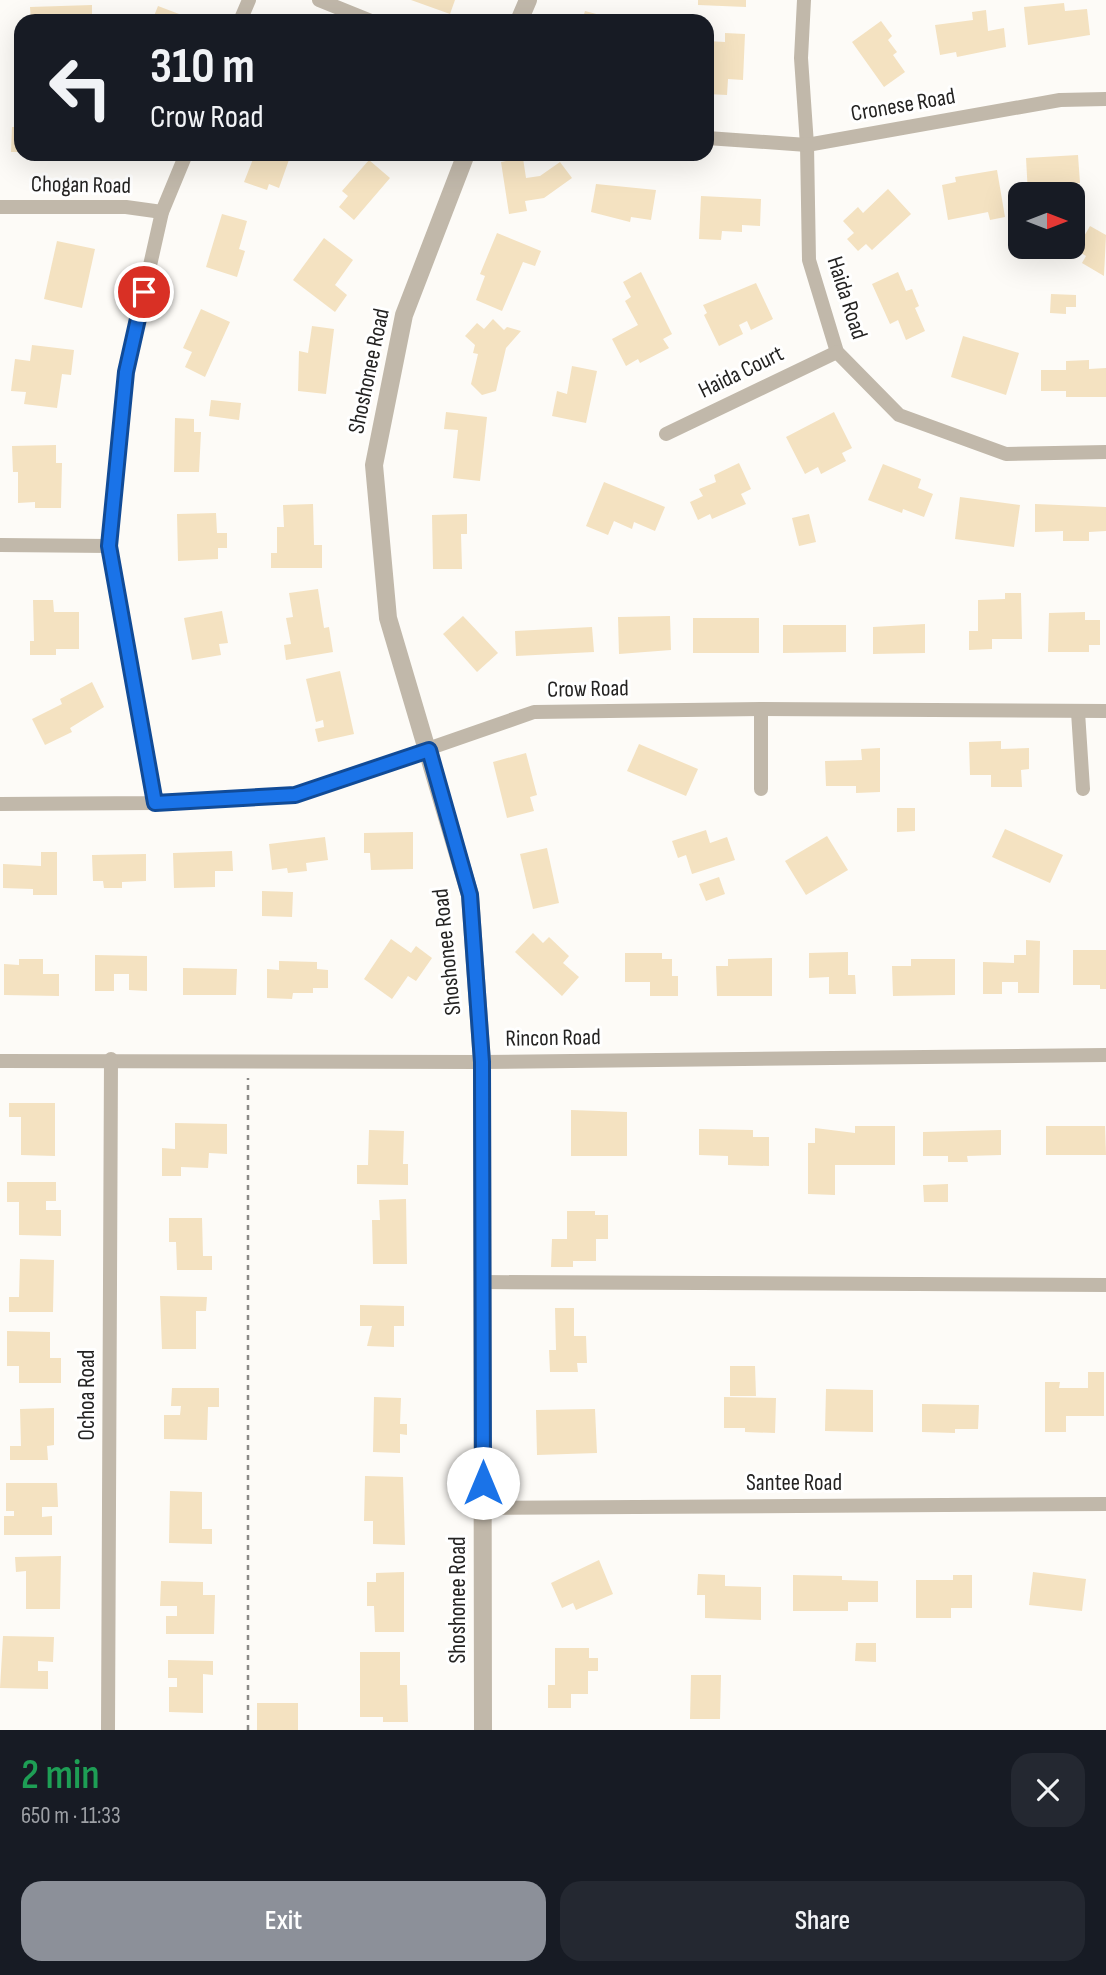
<!DOCTYPE html>
<html lang="en">
<head>
<meta charset="utf-8">
<style>
  body { margin:0; font-family:"Sofia Sans Condensed",sans-serif; background:#242831; color:#f1f3f6; height:100vh; display:flex; flex-direction:column; font-size:26px; white-space:nowrap }
  * { box-sizing:border-box; margin:0 }
  p { font-size:23px; color:#9ea1a6 }
  .icon { flex:none; width:38px; height:38px; fill:none; stroke:currentColor; stroke-width:2; stroke-linecap:round; stroke-linejoin:round }
  .map { position:relative; height:1730px; overflow:hidden }
  .details { display:flex; flex-direction:column; background:#171b24; flex:1 }
  .details>* { flex:none }
  .guide { position:absolute; left:14px; top:14px; width:700px; height:147px; border-radius:21px; box-shadow:0 7px 28px #0002; background:#171b24; color:#f1f3f6; overflow:hidden }
  .needle { width:46px; rotate:90deg }
  .tools { position:absolute; left:1008px; top:182px; display:grid; gap:14px }
  .tools a { display:grid; place-items:center; width:77px; height:77px; border-radius:14px; background:#171b24; box-shadow:0 7px 28px #0002; font-size:35px }
  .pin { position:absolute; display:grid; place-items:center; width:60px; height:60px; color:#fff; margin:-30px; border:4px solid #fff; border-radius:50%; box-shadow:0 2px 7px #0007 }
  .me { position:absolute; width:77px; margin:-38px; rotate:0deg; stroke-linejoin:round; filter:drop-shadow(0 0 5px #0008) }
  .turn { display:flex; align-items:center; gap:24px; height:147px; padding:0 21px; font-size:32px }
  .turn .icon { width:91px; height:91px; stroke-width:2.5 }
  .turn b { display:block; font-size:49px; line-height:60px }
  .round { display:grid; place-items:center; flex:none; width:74px; height:74px; border-radius:21px; background:#242831 }
  .overview { display:flex; align-items:center; justify-content:space-between; height:119px; padding:0 21px }
  h1 { font-size:42px; font-weight:600; line-height:52px; color:#1e9e55 }
  .button { display:flex; gap:14px; margin-top:auto; padding:14px 21px }
  .button a { flex:1; height:80px; border-radius:21px; background:#8c9099; color:#fff; font-size:28px; font-weight:600; line-height:80px; text-align:center }
  .button a+a { background:#242831; color:#f1f3f6 }
  .map>svg:first-child { display:block }
  .building { fill:#f4e2c1 }
  .lines { fill:none; stroke-linecap:round; stroke-linejoin:round }
  .path { stroke:#8b8a87; stroke-width:2.5; stroke-dasharray:5 5; stroke-linecap:butt }
  .minor { stroke:#c1b8aa; stroke-width:14 }
  .tertiary { stroke:#c1b8aa; stroke-width:18 }
  .route-casing { stroke:#114b97; stroke-width:18 }
  .route { stroke:#1a73e8; stroke-width:12 }
  .labels { text-anchor:middle; dominant-baseline:central; stroke-width:6; stroke-linejoin:round; paint-order:stroke }
  .street-label { font-size:23px; fill:#242322; stroke:#fff }
</style>
</head>
<body>
<div class="map">
<svg width="1106" height="1730" viewBox="0 0 1106 1730">
  <rect width="100%" height="100%" fill="#fdfbf7"/>
  <g class="building">
    <path d="M411,0H455L450,14Z"/>
    <path d="M698,0H746V7L698,5Z"/>
    <path d="M1064,3L1065,11L1087,9L1090,35L1028,45L1024,7Z"/>
    <path d="M92,5V21H31L30,7Z"/>
    <path d="M158,6L179,14L176,21H152Z"/>
    <path d="M986,10L988,31L1004,28L1006,47L957,57L956,52L940,55L935,25L973,20L972,12Z"/>
    <path d="M585,11L619,20V21H582Z"/>
    <path d="M881,21L892,36L888,40L897,52L893,55L905,72L884,87L852,42Z"/>
    <path d="M725,33L745,34L743,80L728,79L727,95L707,94V41L725,42Z"/>
    <path d="M12,127H21V152H11Z"/>
    <path d="M255,154H291L279,188L269,184L267,190L244,182Z"/>
    <path d="M1078,155L1080,183L1068,184L1069,194H1028L1026,158Z"/>
    <path d="M523,158L526,178L540,176L560,162L572,178L544,198L525,201L527,211L509,214L501,162Z"/>
    <path d="M369,160L390,178L354,220L339,207L348,196L342,191Z"/>
    <path d="M997,170L1005,217L990,220L988,212L948,220L942,185L956,182L955,177Z"/>
    <path d="M596,184L656,190L651,220L631,217L630,222L591,212Z"/>
    <path d="M888,189L911,214L872,250L866,244L858,251L847,239L854,233L843,221L858,207L863,213Z"/>
    <path d="M701,196L761,199L760,226L742,225V232L722,231L721,240L699,239Z"/>
    <path d="M222,214L247,221L239,249L245,251L237,277L206,267Z"/>
    <path d="M1090,226L1106,235L1104,276L1082,263L1086,256L1076,250Z"/>
    <path d="M497,233L541,251L535,266L523,262L502,311L476,300L485,276L480,274Z"/>
    <path d="M324,238L353,260L335,285L347,295L335,312L293,280Z"/>
    <path d="M57,241L95,249L82,308L44,299Z"/>
    <path d="M641,272L672,334L663,339L669,348L640,363L638,359L626,366L612,339L638,325L625,301L631,297L623,282Z"/>
    <path d="M898,272L906,291L912,289L919,306L915,308L925,331L906,340L898,320L890,324L872,284Z"/>
    <path d="M756,283L773,319L751,330L747,321L739,325L743,334L719,346L704,315L707,313L703,305Z"/>
    <path d="M1051,294L1076,295V307H1066V314L1050,313Z"/>
    <path d="M201,309L230,322L205,377L185,367L192,352L183,348Z"/>
    <path d="M493,319L504,330L507,327L521,331L506,348L496,391L482,395L471,384L478,354L473,353L475,345L465,336L477,323L484,329Z"/>
    <path d="M312,326L334,329L326,394L298,391L299,351L308,353Z"/>
    <path d="M963,336L1019,353L1006,395L951,377Z"/>
    <path d="M32,345L74,350L71,375L62,374L57,408L24,404L26,392L11,391L15,359L30,361Z"/>
    <path d="M1089,360V369L1106,368V397H1066V391H1041V370H1066V361Z"/>
    <path d="M572,366L597,371L586,423L552,416L557,391L567,394Z"/>
    <path d="M211,400L241,403L239,420L209,416Z"/>
    <path d="M446,412L487,417L480,481L453,478L458,430L444,429Z"/>
    <path d="M834,412L852,448L842,453L846,461L821,474L818,467L805,474L786,437Z"/>
    <path d="M175,418L194,419V432H201L199,472H174Z"/>
    <path d="M56,445V463H62L61,508H35V502L18,503V472H13L12,446Z"/>
    <path d="M739,463L751,489L741,494L746,504L712,519L710,514L698,520L690,502L703,496L699,489L716,482L714,475Z"/>
    <path d="M883,464L921,479L918,488L933,494L924,517L903,509L902,513L868,500Z"/>
    <path d="M604,482L665,507L655,531L634,522L632,529L614,521L608,535L586,526Z"/>
    <path d="M960,497L1020,505L1014,547L955,539Z"/>
    <path d="M313,504L314,545H322V568H271V553H277V527H284L283,505Z"/>
    <path d="M1035,504L1106,507V531L1089,532V541H1063V531L1035,532Z"/>
    <path d="M216,513L217,533H227V548H218V559L178,561L177,514Z"/>
    <path d="M467,514V534H461L462,569H433L432,515Z"/>
    <path d="M809,514L816,542L799,546L792,518Z"/>
    <path d="M318,589L324,628L329,627L333,652L286,660L284,645L291,644L286,618L293,617L289,593Z"/>
    <path d="M1005,593H1021L1022,639H992V649L969,650V631H978V600L1005,599Z"/>
    <path d="M33,600H53L54,612H79V649H56V655H30V641H34Z"/>
    <path d="M222,611L228,643L219,644L221,655L192,660L184,618Z"/>
    <path d="M1085,612V620H1100V645H1089V652H1048L1049,613Z"/>
    <path d="M463,616L498,653L477,672L443,634Z"/>
    <path d="M670,616L671,650L619,654L618,617Z"/>
    <rect x="693" y="618" width="66" height="35"/>
    <path d="M925,624V653L873,654V627Z"/>
    <path d="M783,625H846V652L783,653Z"/>
    <path d="M592,627L594,652L516,656L515,631Z"/>
    <path d="M340,671L354,734L318,742L315,729L324,727L323,720L316,722L306,679Z"/>
    <path d="M92,682L104,707L70,728L72,732L45,745L32,719L62,704L60,699Z"/>
    <path d="M1001,741V749L1029,748V769L1021,770L1022,787H991V775H970L969,742Z"/>
    <path d="M639,744L698,769L686,796L627,771Z"/>
    <path d="M880,748V792L856,793V786H826L825,761L862,760L861,749Z"/>
    <path d="M526,753L537,795L530,797L534,811L507,818L493,762Z"/>
    <path d="M897,808H915V831L897,832Z"/>
    <path d="M1005,829L1063,855L1050,883L992,857Z"/>
    <path d="M706,830L710,843L727,837L735,860L692,874L686,855L678,858L672,841Z"/>
    <path d="M413,832V869L371,870L370,853H364V833Z"/>
    <path d="M827,836L848,870L806,895L785,861Z"/>
    <path d="M325,837L328,860L306,863L307,871L288,873L287,868L272,870L269,844Z"/>
    <path d="M547,848L559,903L533,909L520,854Z"/>
    <path d="M232,851L233,871H215V887L174,888L173,853Z"/>
    <path d="M41,852H57V895H33V889L3,888V864L41,866Z"/>
    <path d="M146,854V881L122,882V888H104L103,881H93L92,855Z"/>
    <path d="M719,877L725,894L706,901L699,884Z"/>
    <path d="M262,891L293,892L292,917L262,916Z"/>
    <path d="M533,933L543,943L549,937L569,956L563,963L579,977L562,996L515,952Z"/>
    <path d="M391,939L411,953L416,946L432,958L416,981L408,976L392,999L364,979Z"/>
    <path d="M1026,940L1040,941L1039,993H1018V982H1002V994H983V962L1014,963V955H1026Z"/>
    <path d="M1073,950H1106V989H1100V985H1073Z"/>
    <path d="M848,952V975H855L856,994H829V977L809,978V953Z"/>
    <path d="M625,953H662V959H672V976H678V996H650V982H625Z"/>
    <path d="M95,955L147,956V991L129,990V974H114V991H95Z"/>
    <path d="M772,958V996H717L716,966H728V959Z"/>
    <path d="M19,959H43V974H59V996L4,995V964L19,965Z"/>
    <path d="M911,959H955V995L893,996L892,966H911Z"/>
    <path d="M279,961L317,962V969L328,970V988H313V993H293L292,999L267,998V969L279,970Z"/>
    <path d="M183,968L237,969L236,995H183Z"/>
    <path d="M9,1103H55V1156L21,1155V1117H9Z"/>
    <path d="M571,1110L627,1112V1156H571Z"/>
    <path d="M175,1123L227,1124V1154L209,1153L208,1168L181,1167V1176H162V1148L175,1149Z"/>
    <path d="M855,1126H895V1165H835V1195L808,1194V1143H815V1128L855,1133Z"/>
    <path d="M1046,1126H1105L1106,1155H1046Z"/>
    <path d="M699,1129L753,1130V1137H769V1166L728,1165V1156L699,1155Z"/>
    <path d="M369,1130L404,1131L403,1164H408V1185L357,1184V1165H368Z"/>
    <path d="M1001,1130V1155L967,1156L968,1162H948V1156H923V1132Z"/>
    <path d="M7,1182H56V1201H46V1210H61V1236L19,1235V1202H7Z"/>
    <path d="M948,1184V1202H924L923,1185Z"/>
    <path d="M406,1199L407,1264H373L372,1220H380L379,1200Z"/>
    <path d="M567,1211H595V1215H608V1239H596V1261H573V1267H551L552,1239H567Z"/>
    <path d="M169,1218H202L203,1256H212V1270H177L176,1242H169Z"/>
    <path d="M20,1259L54,1260L53,1312H9V1297H19Z"/>
    <path d="M160,1296L207,1297L206,1311H196V1349H162Z"/>
    <path d="M360,1305L404,1306V1326H394V1347L367,1346L372,1326H360Z"/>
    <path d="M555,1308H574V1336H586L587,1363H577L578,1372H550L549,1350H556Z"/>
    <path d="M7,1331L50,1332V1358H61V1383H19V1366H7Z"/>
    <path d="M730,1366H755L756,1396H730Z"/>
    <path d="M1088,1372H1104V1416H1066V1432H1045V1382H1060L1059,1388H1088Z"/>
    <path d="M172,1388H219V1407H208L207,1440L164,1439V1415H180L181,1406H171Z"/>
    <path d="M826,1389L873,1390V1432L825,1431Z"/>
    <path d="M374,1397L401,1398L400,1424H407V1435L400,1434V1453L373,1452Z"/>
    <path d="M724,1397L776,1398L775,1433L745,1432V1428H724Z"/>
    <path d="M922,1404L979,1405L978,1429H955V1433L922,1432Z"/>
    <path d="M54,1408V1445L47,1446L48,1460H10V1446H21L20,1409Z"/>
    <path d="M595,1409L597,1453L537,1455L536,1410Z"/>
    <path d="M365,1476L403,1477L405,1545L373,1544V1521H364Z"/>
    <path d="M6,1483H57L58,1507H42V1517L52,1516V1535H4V1516H14V1511H6Z"/>
    <path d="M170,1491L202,1492V1529H212V1544L169,1543Z"/>
    <path d="M61,1556L60,1609H26V1571L16,1572L15,1557Z"/>
    <path d="M599,1560L613,1594L576,1610L573,1603L562,1608L551,1583Z"/>
    <path d="M404,1572V1632H375L374,1606H367V1582H376V1573Z"/>
    <path d="M1033,1572L1086,1579L1082,1611L1029,1605Z"/>
    <path d="M698,1574L725,1575V1586L761,1587V1620L705,1618V1595H697Z"/>
    <path d="M793,1575L842,1576V1580L878,1581V1602H848V1611H793Z"/>
    <path d="M953,1575H972V1608H951V1618H916V1580H953Z"/>
    <path d="M161,1581L203,1582V1595H215L214,1634H166V1616H177V1606H160Z"/>
    <path d="M3,1636L54,1637L53,1662L38,1661V1671H48V1689L0,1688Z"/>
    <path d="M856,1643H876V1662L855,1661Z"/>
    <path d="M555,1648H589V1658H598V1671H588V1694H571V1708H548V1685H555Z"/>
    <path d="M360,1652H400V1685H407L408,1722H383V1717H360Z"/>
    <path d="M168,1660L213,1661V1675L203,1674V1713L169,1712V1687H177V1678H168Z"/>
    <path d="M691,1675H721L720,1719H690Z"/>
    <rect x="257" y="1703" width="41" height="27"/>
  </g>
  <g class="lines">
    <path class="path" d="M248,1730V1078"/>
    <g class="minor">
      <path d="M319,0L371,21"/>
      <path d="M804,0L801,58L807,145L809,260L837,352L899,415L1006,454L1106,452"/>
      <path d="M240,21L249,0"/>
      <path d="M707,138L807,145L1060,100L1106,99"/>
      <path d="M0,207H126L162,212"/>
      <path d="M666,434L837,352"/>
      <path d="M0,545L109,546"/>
      <path d="M761,709V789"/>
      <path d="M1078,712L1083,789"/>
      <path d="M155,803L109,546L126,372L162,212L186,154"/>
      <path d="M0,804L155,803L295,795L534,712L761,709L1106,711"/>
      <path d="M0,1061L482,1062L1106,1055"/>
      <path d="M482,1282L1106,1285"/>
      <path d="M483,1508L1106,1504"/>
      <path d="M108,1730L111,1059"/>
    </g>
    <g class="tertiary">
      <path d="M519,21L528,0"/>
      <path d="M466,154L404,315L374,465L388,618L470,895L482,1062L483,1730"/>
    </g>
  </g>
  <g class="lines">
    <g class="route-casing">
      <path id="route" d="M144,292L126,372L109,546L155,803L295,795L429,750L470,895L482,1062L483,1483"/>
    </g>
    <use href="#route" class="route"/>
  </g>
  <g class="labels">
    <g class="street-label">
      <text transform="translate(903 105) rotate(-10)">Cronese Road</text>
      <text transform="translate(81 185) rotate(1)">Chogan Road</text>
      <text transform="translate(847 298) rotate(72)">Haida Road</text>
      <text transform="translate(369 371) rotate(-78)">Shoshonee Road</text>
      <text transform="translate(741 372) rotate(-26)">Haida Court</text>
      <text transform="translate(588 689) rotate(-1)">Crow Road</text>
      <text transform="translate(447 952) rotate(-96)">Shoshonee Road</text>
      <text transform="translate(553 1038) rotate(-1)">Rincon Road</text>
      <text transform="translate(87 1395) rotate(-90)">Ochoa Road</text>
      <text x="794" y="1483">Santee Road</text>
      <text transform="translate(458 1600) rotate(-90)">Shoshonee Road</text>
    </g>
  </g>
</svg>
<div class="tools">
<a><svg class="needle" viewBox="-14 -14 28 28"><path d="M0-13l5 13h-10z" fill="#e53935"/><path d="M0 13l5-13h-10z" fill="#9ea1a6"/></svg></a>
</div>
<div class="pin" style="left:144px;top:292px;background:#d93025"><svg class="icon" aria-label="arrive" viewBox="0 0 24 24"><path d="M6 21V4h12l-3 4 3 4H6"/></svg></div>
<svg class="me" style="left:483px;top:1483px" viewBox="-20 -20 40 40"><circle r="19" fill="#fff"/><path d="M0-13L10 11 0 6-10 11z" fill="#1a73e8"/></svg>
<div class="guide">
<div class="turn"><svg class="icon" aria-label="left" viewBox="0 0 24 24"><path d="M17 20v-9H6M10 6l-5 5 5 5"/></svg><div><b>310 m</b>Crow Road</div></div>
</div>
</div>
<section class="details">
<div class="overview"><div><h1>2 min</h1><p>650 m · 11:33</p></div><a class="round"><svg class="icon" aria-label="close" viewBox="0 0 24 24"><path d="M6 6l12 12M18 6L6 18"/></svg></a></div>
<div class="button"><a>Exit</a><a>Share</a></div>
</section>
</body>
</html>
